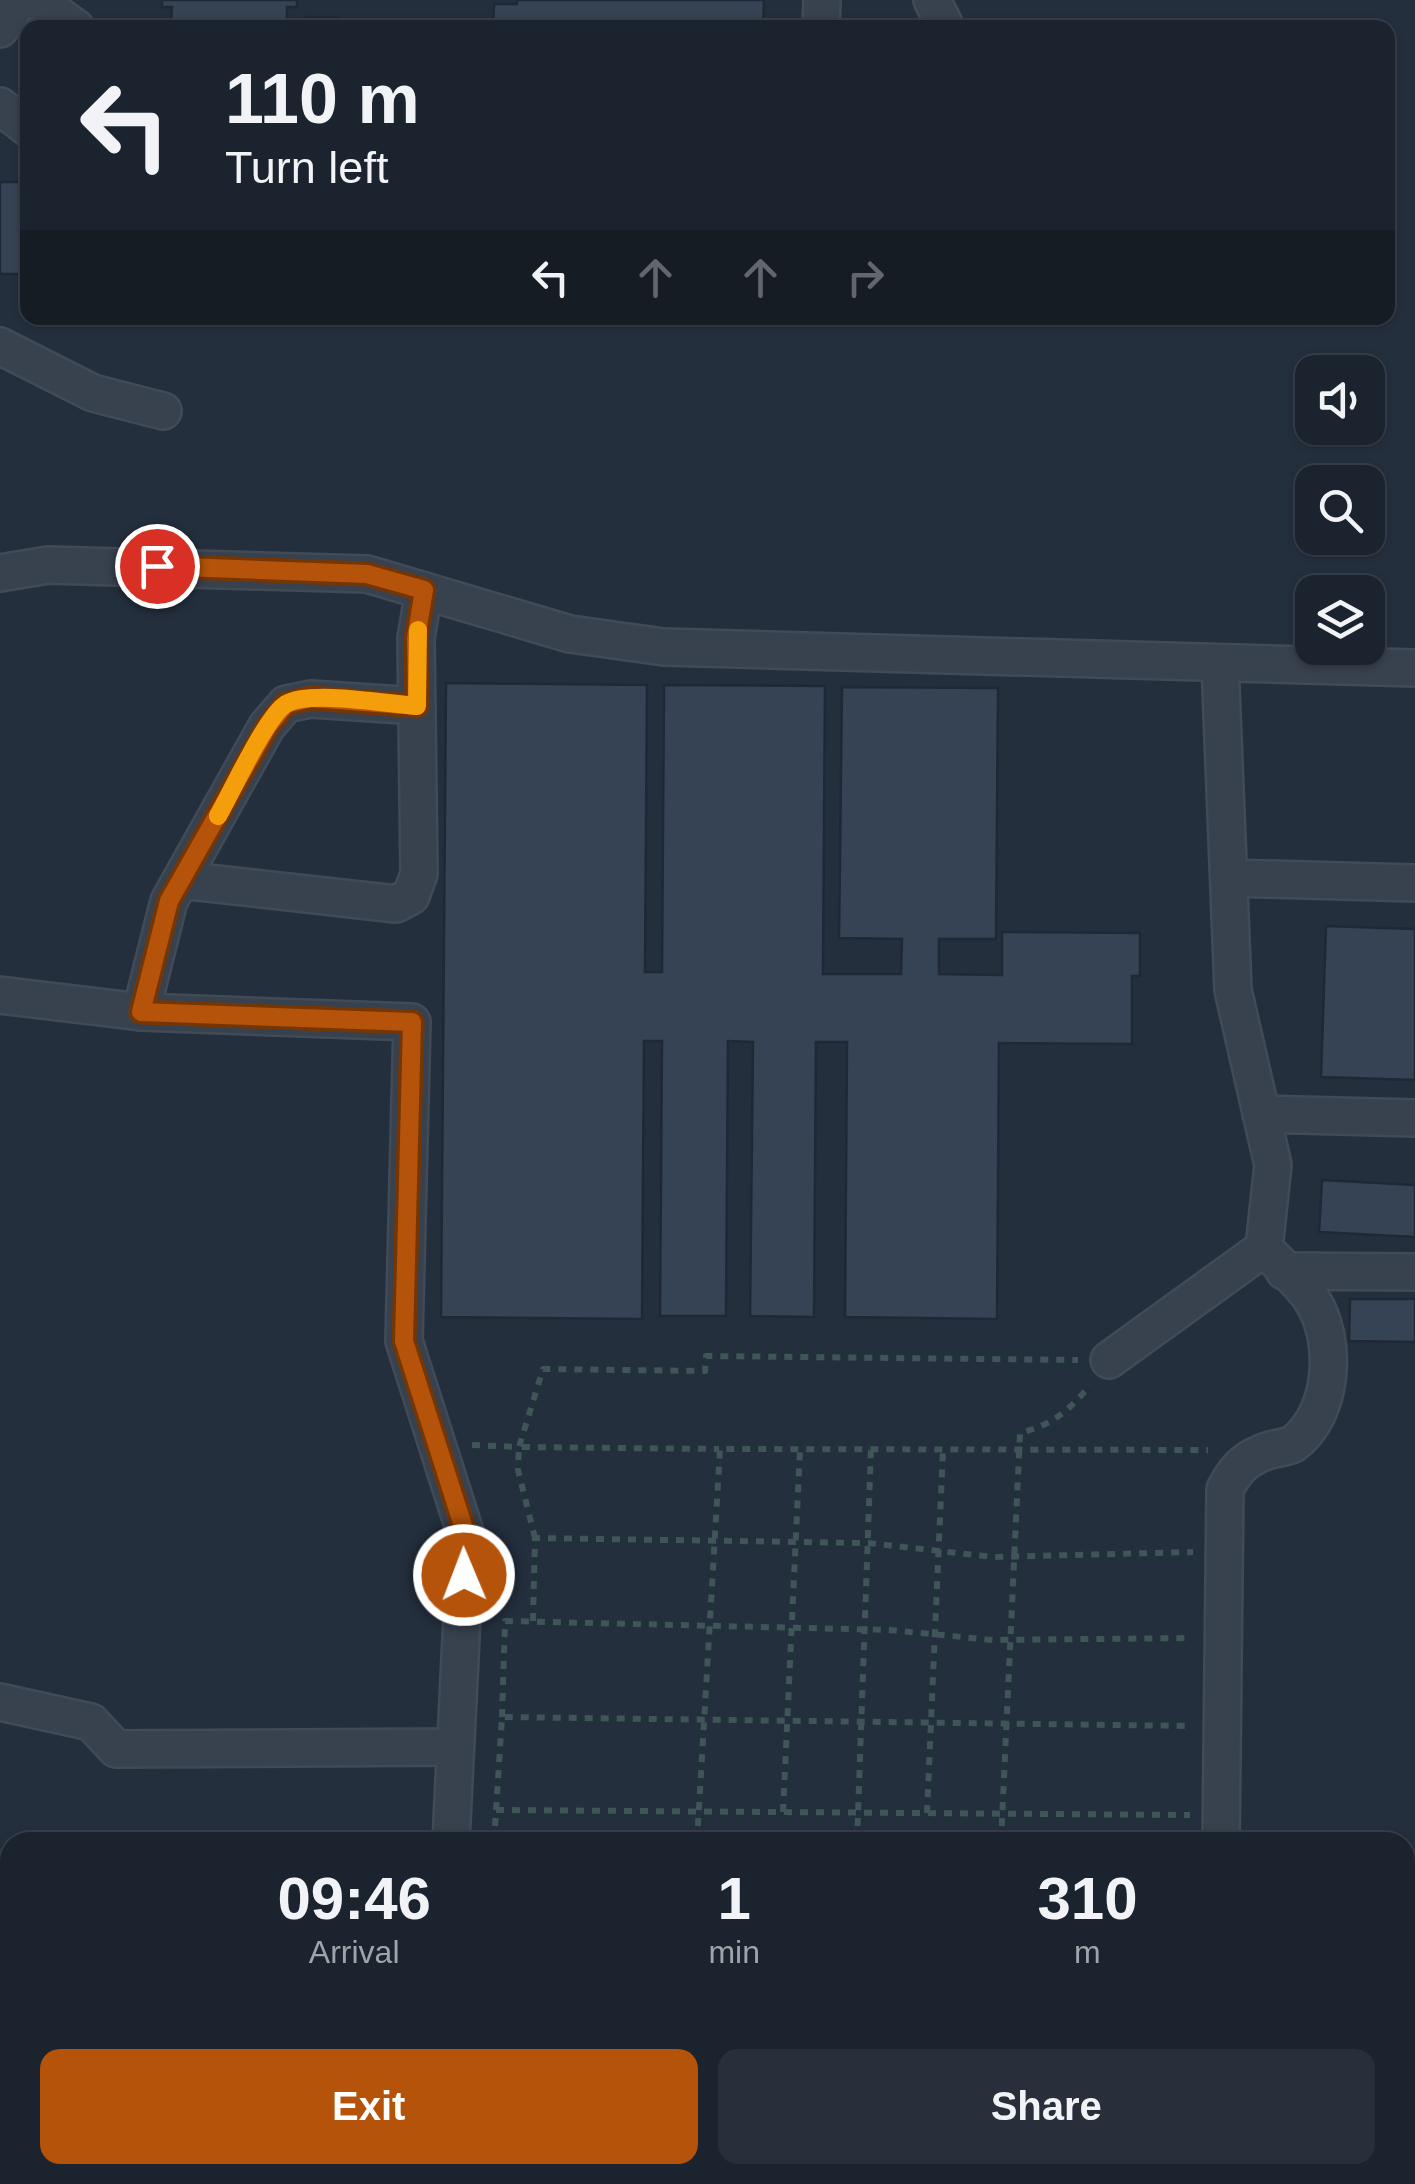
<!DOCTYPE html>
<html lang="en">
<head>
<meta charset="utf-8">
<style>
  body { margin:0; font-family:Arial,sans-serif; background:#282f3a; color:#f1f3f6; height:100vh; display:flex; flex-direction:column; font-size:38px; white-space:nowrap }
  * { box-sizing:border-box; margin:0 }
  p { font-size:32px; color:#a0a4aa }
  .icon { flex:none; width:55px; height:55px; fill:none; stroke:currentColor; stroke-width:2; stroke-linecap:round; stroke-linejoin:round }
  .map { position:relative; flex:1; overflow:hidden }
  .drawer { position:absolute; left:0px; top:1832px; width:1415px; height:352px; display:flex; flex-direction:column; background:#1b232e; border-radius:30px 30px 0 0; box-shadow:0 2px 8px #0004,0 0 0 2px #39404a }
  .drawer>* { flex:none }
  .hud { position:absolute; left:20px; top:20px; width:1375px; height:305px; border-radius:20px; box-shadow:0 2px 8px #0004,0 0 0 2px #39404a; background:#1b232e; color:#f1f3f6; overflow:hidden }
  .controls { position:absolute; left:1295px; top:355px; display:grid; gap:20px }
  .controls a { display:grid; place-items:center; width:90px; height:90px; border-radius:20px; background:#1b232e; box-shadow:0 2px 8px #0004,0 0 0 2px #39404a; font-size:50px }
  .pin { position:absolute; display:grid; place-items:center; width:85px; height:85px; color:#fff; margin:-42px; border:5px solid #fff; border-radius:50%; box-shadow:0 2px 10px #0007 }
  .me { position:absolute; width:110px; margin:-55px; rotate:359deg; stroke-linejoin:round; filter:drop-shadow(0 0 8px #0008) }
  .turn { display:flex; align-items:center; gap:35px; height:210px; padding:0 40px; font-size:45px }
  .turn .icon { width:130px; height:130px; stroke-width:2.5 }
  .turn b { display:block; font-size:70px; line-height:85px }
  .lanes { display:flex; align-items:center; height:95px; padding:0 40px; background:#0003; justify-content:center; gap:50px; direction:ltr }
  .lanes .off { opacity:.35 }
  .eta { display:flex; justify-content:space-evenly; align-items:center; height:170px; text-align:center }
  .eta b { font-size:60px; font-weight:700; line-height:70px }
  .button { display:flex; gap:20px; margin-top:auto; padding:20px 40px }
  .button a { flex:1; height:115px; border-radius:20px; background:#b45309; color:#fff; font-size:40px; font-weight:700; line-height:115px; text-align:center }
  .button a+a { background:#282f3a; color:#f1f3f6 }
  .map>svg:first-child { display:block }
  .building { fill:#364354; stroke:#1f2835; stroke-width:2.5 }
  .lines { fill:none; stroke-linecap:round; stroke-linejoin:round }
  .minor-casing { stroke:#414a57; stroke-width:40 }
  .path { stroke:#3f5557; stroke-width:6; stroke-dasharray:8 8; stroke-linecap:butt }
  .minor { stroke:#38414e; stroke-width:35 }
  .route-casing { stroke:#753606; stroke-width:25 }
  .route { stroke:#b45309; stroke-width:18 }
  .slow { stroke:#f59e0b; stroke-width:18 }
</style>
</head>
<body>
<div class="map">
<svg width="1415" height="2184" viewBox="0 0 1415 2184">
  <rect width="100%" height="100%" fill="#242f3e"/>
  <g class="building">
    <path d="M162,0H297V7H287V24H305V17L339,18V28H184V24H171L172,7H162Z"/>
    <path d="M517,0H764L763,28H493L494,4H517Z"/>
    <rect x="0" y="182" width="28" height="92"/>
    <path d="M446,683L647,685L645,972H662L664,685L825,686L823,974H901L902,939L839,938L842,687L998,688L996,939H939V974L1002,975V932L1140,933V976H1132V1044L999,1043L997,1319L845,1317L847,1042H816L814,1317L750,1316L753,1042L728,1041L726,1316H660L662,1041H644L642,1319L441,1317Z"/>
    <path d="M1326,926L1415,929V1080L1321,1077Z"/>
    <path d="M1322,1180L1415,1185V1237L1319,1232Z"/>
    <path d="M1350,1299H1415V1342L1349,1341Z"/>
  </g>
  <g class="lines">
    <g class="minor-casing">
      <g id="minor">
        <path d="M37,0L76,28"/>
        <path d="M932,0L946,28"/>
        <path d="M821,28L822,0"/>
        <path d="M0,29L19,0"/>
        <path d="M0,106L28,128"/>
        <path d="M0,346L93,393L163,411"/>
        <path d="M0,573L48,565L367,574L570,634L664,647L1415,668"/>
        <path d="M1220,663L1233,990L1273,1165L1264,1248C1279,1265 1300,1281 1312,1300C1338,1340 1334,1414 1293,1444C1287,1447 1277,1448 1270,1450C1247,1457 1236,1468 1225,1489L1221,1842"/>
        <path d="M1229,878L1415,883"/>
        <path d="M181,880L396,904L411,896L419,874L416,638L424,591"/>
        <path d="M0,995L141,1012L412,1022L404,1341L466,1535L451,1842"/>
        <path d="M141,1012L169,901L267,726L286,704L311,699L417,706"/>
        <path d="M1261,1114L1415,1118"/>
        <path d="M1284,1271L1415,1272"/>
        <path d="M1109,1360L1264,1248"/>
        <path d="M0,1702L91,1722L116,1749L453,1747"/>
        <path d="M0,2037H10"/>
        <path d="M1405,2043H1415"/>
        <path d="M428,2178L827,2183"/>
        <path d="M1266,2184H1318"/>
        <path d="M1400,2184L1415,2183"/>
      </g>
    </g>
    <g class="path">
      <path d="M472,1445L519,1447L543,1369L705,1371L706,1356L1078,1360"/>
      <path d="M535,1538L518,1470L519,1447L719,1449"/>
      <path d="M533,1621L535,1538L868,1543L993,1557L1193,1552"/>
      <path d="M502,1717L505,1621L889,1630L993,1640L1191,1638"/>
      <path d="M496,1810L1190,1815"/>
      <path d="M783,1812L800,1449"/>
      <path d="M927,1813L943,1450"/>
      <path d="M494,1842L502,1717L1190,1726"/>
      <path d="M697,1842L720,1449L1208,1450"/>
      <path d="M857,1842L871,1449"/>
      <path d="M1001,1842L1020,1433C1052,1425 1069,1411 1090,1385"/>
      <path d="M0,1966H10"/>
      <path d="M1405,1983L1415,1984"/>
      <path d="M1405,2112H1415"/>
    </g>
    <use href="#minor" class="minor"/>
  </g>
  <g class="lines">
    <g class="route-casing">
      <path id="route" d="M157,566L367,574L424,590L416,638L417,706L311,698L286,704L268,726L169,901L141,1012L412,1022L404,1341L466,1535L464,1575"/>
    </g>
    <use href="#route" class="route"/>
    <path class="slow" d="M218,816C231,793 267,715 286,704C310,690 388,704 417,706L418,630"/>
  </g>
</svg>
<div class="controls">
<a><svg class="icon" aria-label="sound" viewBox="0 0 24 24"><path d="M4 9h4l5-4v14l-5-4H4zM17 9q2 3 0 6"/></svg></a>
<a><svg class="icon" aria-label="search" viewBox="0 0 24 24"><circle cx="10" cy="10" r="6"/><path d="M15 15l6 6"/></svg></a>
<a><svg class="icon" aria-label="layers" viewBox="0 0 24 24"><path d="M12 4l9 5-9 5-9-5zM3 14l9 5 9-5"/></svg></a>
</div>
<div class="pin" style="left:157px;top:566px;background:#d93025"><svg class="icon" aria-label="arrive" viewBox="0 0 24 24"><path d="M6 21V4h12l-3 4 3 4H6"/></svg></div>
<svg class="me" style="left:464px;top:1575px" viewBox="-20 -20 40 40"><circle r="17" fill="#b45309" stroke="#fff" stroke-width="3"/><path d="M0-11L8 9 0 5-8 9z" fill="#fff"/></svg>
<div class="hud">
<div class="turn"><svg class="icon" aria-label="left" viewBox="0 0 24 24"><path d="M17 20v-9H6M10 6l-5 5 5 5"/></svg><div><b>110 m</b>Turn left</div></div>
<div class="lanes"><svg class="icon" aria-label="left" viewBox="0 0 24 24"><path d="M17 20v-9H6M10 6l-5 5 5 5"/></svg><svg class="icon off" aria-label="ahead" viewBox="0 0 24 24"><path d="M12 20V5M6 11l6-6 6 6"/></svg><svg class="icon off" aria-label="ahead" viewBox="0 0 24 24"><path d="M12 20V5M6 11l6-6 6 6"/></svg><svg class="icon off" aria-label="right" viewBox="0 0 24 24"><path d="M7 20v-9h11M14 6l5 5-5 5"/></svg></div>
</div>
<section class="drawer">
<div class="eta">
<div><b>09:46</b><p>Arrival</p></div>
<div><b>1</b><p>min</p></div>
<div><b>310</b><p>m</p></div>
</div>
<div class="button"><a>Exit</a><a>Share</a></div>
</section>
</div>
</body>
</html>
